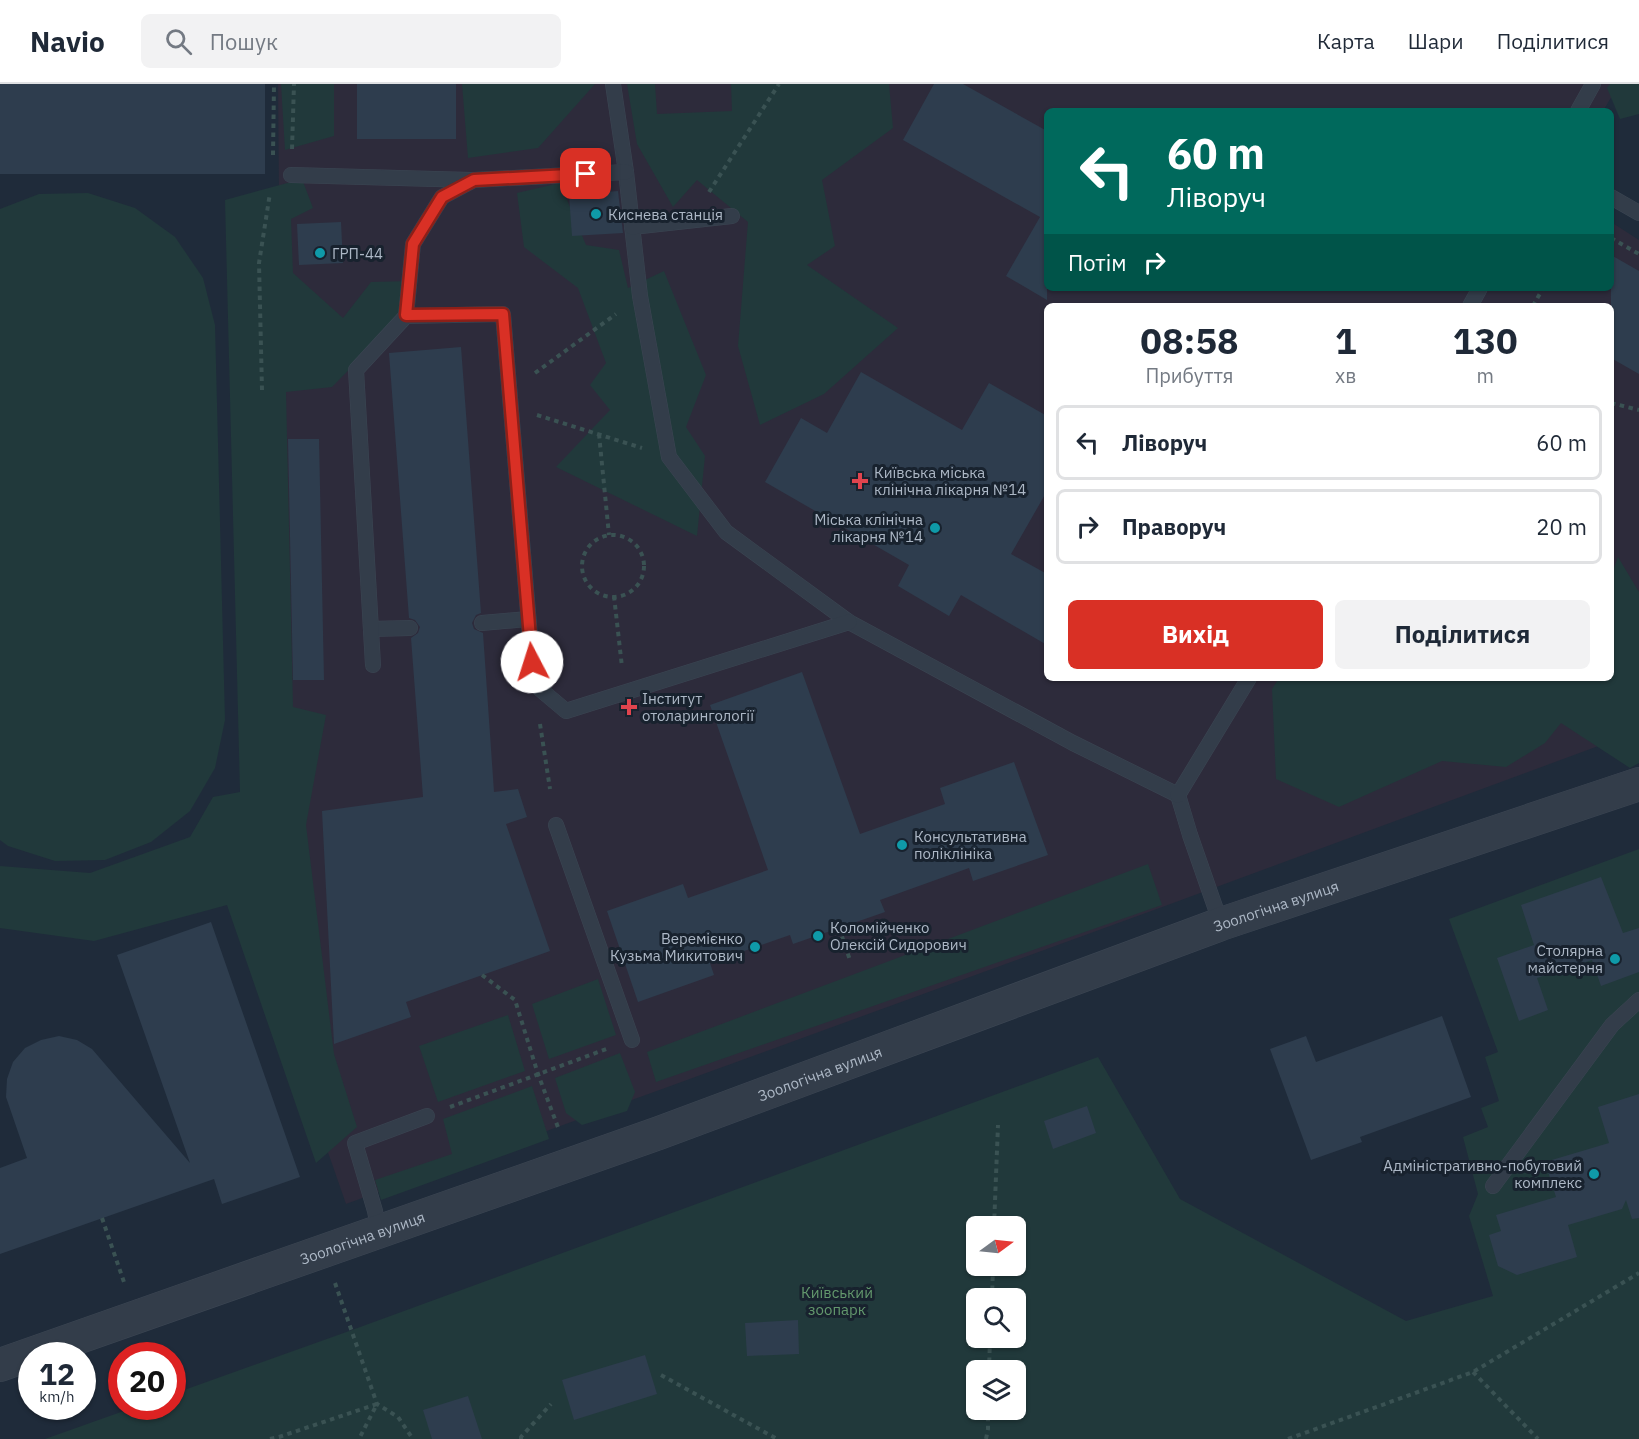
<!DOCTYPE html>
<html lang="uk">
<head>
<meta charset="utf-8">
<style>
  body { margin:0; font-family:"IBM Plex Sans",sans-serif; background:#f2f2f3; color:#1f2937; height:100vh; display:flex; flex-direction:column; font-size:22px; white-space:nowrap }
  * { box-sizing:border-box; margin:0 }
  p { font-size:20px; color:#747a83 }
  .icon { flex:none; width:33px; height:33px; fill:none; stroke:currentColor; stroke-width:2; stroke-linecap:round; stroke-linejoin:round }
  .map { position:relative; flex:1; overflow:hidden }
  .sheet { position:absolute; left:1044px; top:219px; width:570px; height:378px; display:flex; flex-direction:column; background:#fff; border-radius:9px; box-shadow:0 2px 4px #0004 }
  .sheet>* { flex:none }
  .banner { position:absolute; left:1044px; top:24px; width:570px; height:183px; border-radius:9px; box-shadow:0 2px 4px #0004; background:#00695c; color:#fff; overflow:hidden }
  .needle { width:39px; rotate:75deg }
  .tools { position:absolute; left:966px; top:1132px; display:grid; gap:12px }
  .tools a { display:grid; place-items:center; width:60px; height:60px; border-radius:9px; background:#fff; box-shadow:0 2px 4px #0004; font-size:30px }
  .speed { position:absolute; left:18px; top:1258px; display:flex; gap:12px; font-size:30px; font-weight:700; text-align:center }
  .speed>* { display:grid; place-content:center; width:78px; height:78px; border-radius:50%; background:#fff; box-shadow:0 2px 4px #0004; line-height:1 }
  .speed small { font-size:15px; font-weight:400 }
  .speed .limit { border:9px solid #d22; background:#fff; color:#111 }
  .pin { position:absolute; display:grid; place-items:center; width:51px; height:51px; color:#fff; margin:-26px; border-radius:12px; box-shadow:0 3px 9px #0006 }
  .me { position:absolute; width:66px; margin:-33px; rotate:355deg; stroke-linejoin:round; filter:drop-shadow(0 0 4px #0008) }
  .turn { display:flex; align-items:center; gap:21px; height:126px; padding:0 24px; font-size:27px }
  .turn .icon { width:78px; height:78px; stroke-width:2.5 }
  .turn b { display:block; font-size:42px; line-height:51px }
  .then { display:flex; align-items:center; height:57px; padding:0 24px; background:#0003; gap:12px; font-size:22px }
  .eta { display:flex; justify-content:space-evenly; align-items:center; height:102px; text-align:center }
  .eta b { font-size:36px; font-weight:800; line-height:42px }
  .action { display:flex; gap:12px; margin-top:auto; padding:12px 24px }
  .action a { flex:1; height:69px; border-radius:9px; background:#d93025; color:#fff; font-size:24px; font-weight:800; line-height:69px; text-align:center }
  .action a+a { background:#f2f2f3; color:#1f2937 }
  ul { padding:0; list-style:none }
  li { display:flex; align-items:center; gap:18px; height:75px; margin:0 12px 9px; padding:0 12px; border:3px solid #e0e1e3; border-radius:9px }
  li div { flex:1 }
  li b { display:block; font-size:22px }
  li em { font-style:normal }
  header { display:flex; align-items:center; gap:36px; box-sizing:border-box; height:84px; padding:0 30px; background:#fff; border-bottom:2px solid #e0e1e3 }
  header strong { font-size:28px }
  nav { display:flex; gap:33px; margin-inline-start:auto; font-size:21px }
  .search { width:420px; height:54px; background:#f2f2f3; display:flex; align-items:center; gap:15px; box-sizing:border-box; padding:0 21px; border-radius:9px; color:#747a83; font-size:22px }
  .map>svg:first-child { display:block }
  .medical { fill:#2d2b3b; fill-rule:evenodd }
  .green { fill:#21393b; fill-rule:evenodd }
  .building { fill:#2e3d4e }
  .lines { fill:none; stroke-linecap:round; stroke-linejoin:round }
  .service-casing { stroke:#3c4653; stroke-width:16 }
  .tertiary-casing { stroke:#3c4653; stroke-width:34 }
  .path { stroke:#3a5253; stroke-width:4; stroke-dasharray:4.5 4.5; stroke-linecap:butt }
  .service { stroke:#333d4a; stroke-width:15 }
  .tertiary { stroke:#333d4a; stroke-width:33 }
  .route-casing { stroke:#8d1f18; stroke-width:15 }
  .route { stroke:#d93025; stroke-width:10 }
  .culture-dot { fill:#0f9aa8; stroke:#18222e; stroke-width:2 }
  .health-dot { fill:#e0444e; stroke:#18222e; stroke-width:2 }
  .labels { text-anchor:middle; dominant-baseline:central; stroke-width:6; stroke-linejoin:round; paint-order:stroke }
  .poi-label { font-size:15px; fill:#adb8c6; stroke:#18222e; text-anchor:start }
  .street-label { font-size:15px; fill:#adb8c6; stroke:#18222e }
  .park-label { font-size:15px; fill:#63986d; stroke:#18222e }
</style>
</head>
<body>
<header>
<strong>Navio</strong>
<div class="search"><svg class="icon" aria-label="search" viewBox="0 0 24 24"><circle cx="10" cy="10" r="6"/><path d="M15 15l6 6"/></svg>Пошук</div>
<nav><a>Карта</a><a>Шари</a><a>Поділитися</a></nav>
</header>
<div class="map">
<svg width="1639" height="1355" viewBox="0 0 1639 1355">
  <rect width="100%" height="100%" fill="#1f2b3a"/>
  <path class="medical" d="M278,0H1619L1603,27H1047V204H1611V138L1639,156V647L1165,822L346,1120L299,985L285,799ZM1047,222H1611V594H1047Z"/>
  <g class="green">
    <path d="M281,0H334V52L285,66Z"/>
    <path d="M462,0H595L538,64L468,74Z"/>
    <path d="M627,0H655L657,30L732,27L731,0H889L893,44L822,96L835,162L807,181L898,244L824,310L760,341L738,262L748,138L697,96L673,123L637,60Z"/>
    <path d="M1610,0H1639V30L1620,35L1607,4Z"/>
    <path d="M302,95L313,124L291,135L293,189L343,234L371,198L412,197L400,234L332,303L286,308L293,623L326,631L306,741L334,970L357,1043L316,1079L227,821L94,857L0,844V782L90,789L190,753L213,713L240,708L225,116Z"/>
    <path d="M560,99L586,161L619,166L628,204L664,187L706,291L686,343L705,372L697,452L556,383L610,326L590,301L606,279L578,204L524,163L517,109Z"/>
    <path d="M88,109L135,124L175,153L203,194L215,241L225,636L215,684L190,727L151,758L105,776L55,777L8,762L0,756V125L39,110Z"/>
    <path d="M1618,473L1639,508V679L1630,684L1561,639L1545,659L1506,683L1442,677L1339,723L1276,695L1272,605L1279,594H1611V492Z"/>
    <path d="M1639,765V1355H45L135,1323H172L173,1310L352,1246L1098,973L1180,1115L1406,1237L1493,1212L1469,1132L1478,1110L1463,1053L1488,1043L1481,1024L1499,1017L1485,973L1498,968L1449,835ZM976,1143H1016V1182H976ZM976,1215H1016V1254H976ZM976,1287H1016V1326H976Z"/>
    <path d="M1148,780L1162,821L656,998L647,968Z"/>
    <path d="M598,895L616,951L549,975L532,920Z"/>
    <path d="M508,931L525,987L438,1018L419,962Z"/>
    <path d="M620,969L635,1008L627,1027L582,1041L566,1029L555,994Z"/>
    <path d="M532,1002L549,1055L381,1116L375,1096L452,1070L443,1035Z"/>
  </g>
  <g class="building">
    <rect x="0" y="0" width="265" height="90"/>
    <rect x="357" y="0" width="99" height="55"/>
    <path d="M934,0H963L1047,47V216L1006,192L1040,133L903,56Z"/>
    <path d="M618,107L623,149L572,152L569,111Z"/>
    <path d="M341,138L343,179L299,181L297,140Z"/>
    <path d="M1611,171L1639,187V290L1611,274Z"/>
    <path d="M461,263L481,529L476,531L472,539L474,545L483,549L494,708L518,705L527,733L506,740L550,867L406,918L411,933L334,960L322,727L423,713L411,554L418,549L420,543L415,536L409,534L389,269Z"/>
    <path d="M861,288L962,346L989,299L1047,332V407L1011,470L1047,490V561L961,511L949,532L898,502L909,481L765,398L801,334L827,349Z"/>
    <path d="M288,355H319L324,596H293Z"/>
    <path d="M802,588L860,750L945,720L940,704L1014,678L1048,771L973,797L969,784L880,816L885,828L793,860L790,851L710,879L714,891L638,918L607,827L683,800L688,814L768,786L710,621Z"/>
    <path d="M1601,793L1623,849L1639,844V888L1601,902L1592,876L1537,894L1548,926L1519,937L1497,874L1534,861L1521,821Z"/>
    <path d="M211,838L300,1093L222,1120L214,1095L0,1170V1084L27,1074L6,1013L7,995L13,978L25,964L41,956L59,952L77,956L92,965L190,1079L117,871Z"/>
    <path d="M1442,932L1471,1013L1360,1053L1362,1058L1311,1076L1270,965L1306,952L1316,978Z"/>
    <path d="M1639,1010V1134L1632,1135L1626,1116L1622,1125L1568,1141L1577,1173L1517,1191L1498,1182L1489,1151L1501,1147L1496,1131L1556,1113L1545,1078L1609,1059L1598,1023Z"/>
    <path d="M1087,1022L1096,1049L1053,1065L1044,1037Z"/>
    <path d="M798,1236L799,1270L747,1272L745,1239Z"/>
    <path d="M645,1271L657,1310L574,1336L562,1296Z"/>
    <path d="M468,1312L482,1355H432L423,1326Z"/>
  </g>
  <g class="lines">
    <g class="service-casing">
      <g id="service">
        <path d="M613,0L626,88L640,212L669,373L726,448L849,538L1073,659L1178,711L1190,751L1221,840"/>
        <path d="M1578,27L1593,0"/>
        <path d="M291,91L471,96"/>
        <path d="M1611,113L1639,129"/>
        <path d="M632,143L732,132"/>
        <path d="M1470,222L1480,204"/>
        <path d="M406,232L413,160L442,113L474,96L626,88"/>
        <path d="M482,539L528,535"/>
        <path d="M371,545L410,544"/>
        <path d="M373,581L356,286L406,232L503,230L534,600L566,627L849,538"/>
        <path d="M1178,711L1249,594"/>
        <path d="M556,741L632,956"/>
        <path d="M1493,1102L1612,941L1639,916"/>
        <path d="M379,1148L375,1127L355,1059L427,1032"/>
      </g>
    </g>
    <g class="tertiary-casing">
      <g id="tertiary">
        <path id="s1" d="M0,1281L659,1049L1221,840L1639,700"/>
      </g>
    </g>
    <g class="path">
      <path d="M292,65L294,0"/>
      <path d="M273,71L274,0"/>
      <path d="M709,108L779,0"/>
      <path d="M1611,154L1639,170"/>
      <path d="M1533,222L1543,204"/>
      <path d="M535,289L616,230"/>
      <path d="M262,306L259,179L270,109"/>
      <path d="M1611,319L1639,326"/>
      <path d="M537,331L642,364"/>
      <path d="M599,350L609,451"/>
      <circle cx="613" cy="482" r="31"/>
      <path d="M614,512L622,583"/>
      <path d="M540,640L550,705"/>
      <path d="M839,844L850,876"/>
      <path d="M482,891L515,916L538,990L559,1046"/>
      <path d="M450,1023L609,964"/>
      <path d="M102,1134L125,1201"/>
      <path d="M994,1143L998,1041"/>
      <path d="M335,1199L377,1320L398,1333L413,1355"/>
      <path d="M992,1215L993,1182"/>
      <path d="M989,1287L990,1254"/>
      <path d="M1473,1288L1538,1355"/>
      <path d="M661,1291L777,1355"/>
      <path d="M270,1355L279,1353L377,1320L359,1355"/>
      <path d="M521,1355V1353L551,1320"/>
      <path d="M986,1355L988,1345V1326"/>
      <path d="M1288,1355L1473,1288L1639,1189"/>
    </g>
    <use href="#service" class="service"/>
    <use href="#tertiary" class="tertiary"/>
  </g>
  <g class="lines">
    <g class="route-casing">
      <path id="route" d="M532,578L503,230L406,231L413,160L442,113L474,96L586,90"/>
    </g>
    <use href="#route" class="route"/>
  </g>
  <g class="culture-dot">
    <circle cx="596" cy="130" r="6"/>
    <circle cx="320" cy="169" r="6"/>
    <circle cx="935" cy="444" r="6"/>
    <circle cx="902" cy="761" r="6"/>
    <circle cx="818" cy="852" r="6"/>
    <circle cx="755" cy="863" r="6"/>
    <circle cx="1615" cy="875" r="6"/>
    <circle cx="1594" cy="1090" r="6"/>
  </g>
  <g class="health-dot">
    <path d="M857 388h6v6h6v6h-6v6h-6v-6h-6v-6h6z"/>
    <path d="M626 614h6v6h6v6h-6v6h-6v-6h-6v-6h6z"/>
  </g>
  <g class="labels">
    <g class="poi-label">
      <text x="608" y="130">Киснева станція</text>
      <text x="332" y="169">ГРП-44</text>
      <text x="874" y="388">Київська міська<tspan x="874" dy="17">клінічна лікарня №14</tspan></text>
      <text x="923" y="435" text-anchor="end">Міська клінічна<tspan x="923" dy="17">лікарня №14</tspan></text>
      <text x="642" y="614">Інститут<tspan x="642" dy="17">отоларингології</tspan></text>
      <text x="914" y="752">Консультативна<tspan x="914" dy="17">поліклініка</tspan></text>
      <text x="830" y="843">Коломійченко<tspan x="830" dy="17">Олексій Сидорович</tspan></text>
      <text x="743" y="854" text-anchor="end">Веремієнко<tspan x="743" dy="17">Кузьма Микитович</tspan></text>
      <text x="1603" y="866" text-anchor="end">Столярна<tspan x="1603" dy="17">майстерня</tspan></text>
      <text x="1582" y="1081" text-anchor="end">Адміністративно-побутовий<tspan x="1582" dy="17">комплекс</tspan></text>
    </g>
    <g class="street-label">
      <text stroke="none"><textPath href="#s1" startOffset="1356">Зоологічна вулиця</textPath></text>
      <text stroke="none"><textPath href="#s1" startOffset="870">Зоологічна вулиця</textPath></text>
      <text stroke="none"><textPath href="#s1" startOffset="384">Зоологічна вулиця</textPath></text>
    </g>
    <g class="park-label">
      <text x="837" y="1208">Київський<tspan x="837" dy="17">зоопарк</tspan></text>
    </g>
  </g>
</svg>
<div class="tools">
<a><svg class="needle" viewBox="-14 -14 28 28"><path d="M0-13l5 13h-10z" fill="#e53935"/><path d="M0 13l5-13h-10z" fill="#747a83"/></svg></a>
<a><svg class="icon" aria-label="search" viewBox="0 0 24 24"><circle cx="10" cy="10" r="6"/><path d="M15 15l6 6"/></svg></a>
<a><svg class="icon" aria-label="layers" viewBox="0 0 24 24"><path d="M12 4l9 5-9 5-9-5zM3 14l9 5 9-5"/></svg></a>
</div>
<div class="speed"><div>12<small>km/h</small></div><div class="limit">20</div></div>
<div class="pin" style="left:586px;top:90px;background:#d93025"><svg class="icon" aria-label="arrive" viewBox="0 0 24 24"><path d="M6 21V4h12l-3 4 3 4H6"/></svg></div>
<svg class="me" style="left:532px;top:578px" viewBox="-20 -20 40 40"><circle r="19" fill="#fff"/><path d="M0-13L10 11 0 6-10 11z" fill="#d93025"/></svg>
<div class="banner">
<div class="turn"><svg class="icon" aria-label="left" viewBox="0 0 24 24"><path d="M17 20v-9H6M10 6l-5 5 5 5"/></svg><div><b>60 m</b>Ліворуч</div></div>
<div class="then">Потім<svg class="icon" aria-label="right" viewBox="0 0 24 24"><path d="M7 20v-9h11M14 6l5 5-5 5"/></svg></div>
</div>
<section class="sheet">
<div class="eta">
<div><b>08:58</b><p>Прибуття</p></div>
<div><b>1</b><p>хв</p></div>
<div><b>130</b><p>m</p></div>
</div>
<ul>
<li><svg class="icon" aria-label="left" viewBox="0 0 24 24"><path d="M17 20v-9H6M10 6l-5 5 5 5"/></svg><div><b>Ліворуч</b></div><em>60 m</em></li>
<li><svg class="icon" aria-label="right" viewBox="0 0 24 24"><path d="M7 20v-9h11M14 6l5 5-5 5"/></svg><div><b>Праворуч</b></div><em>20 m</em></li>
</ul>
<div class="action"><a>Вихід</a><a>Поділитися</a></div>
</section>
</div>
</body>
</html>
